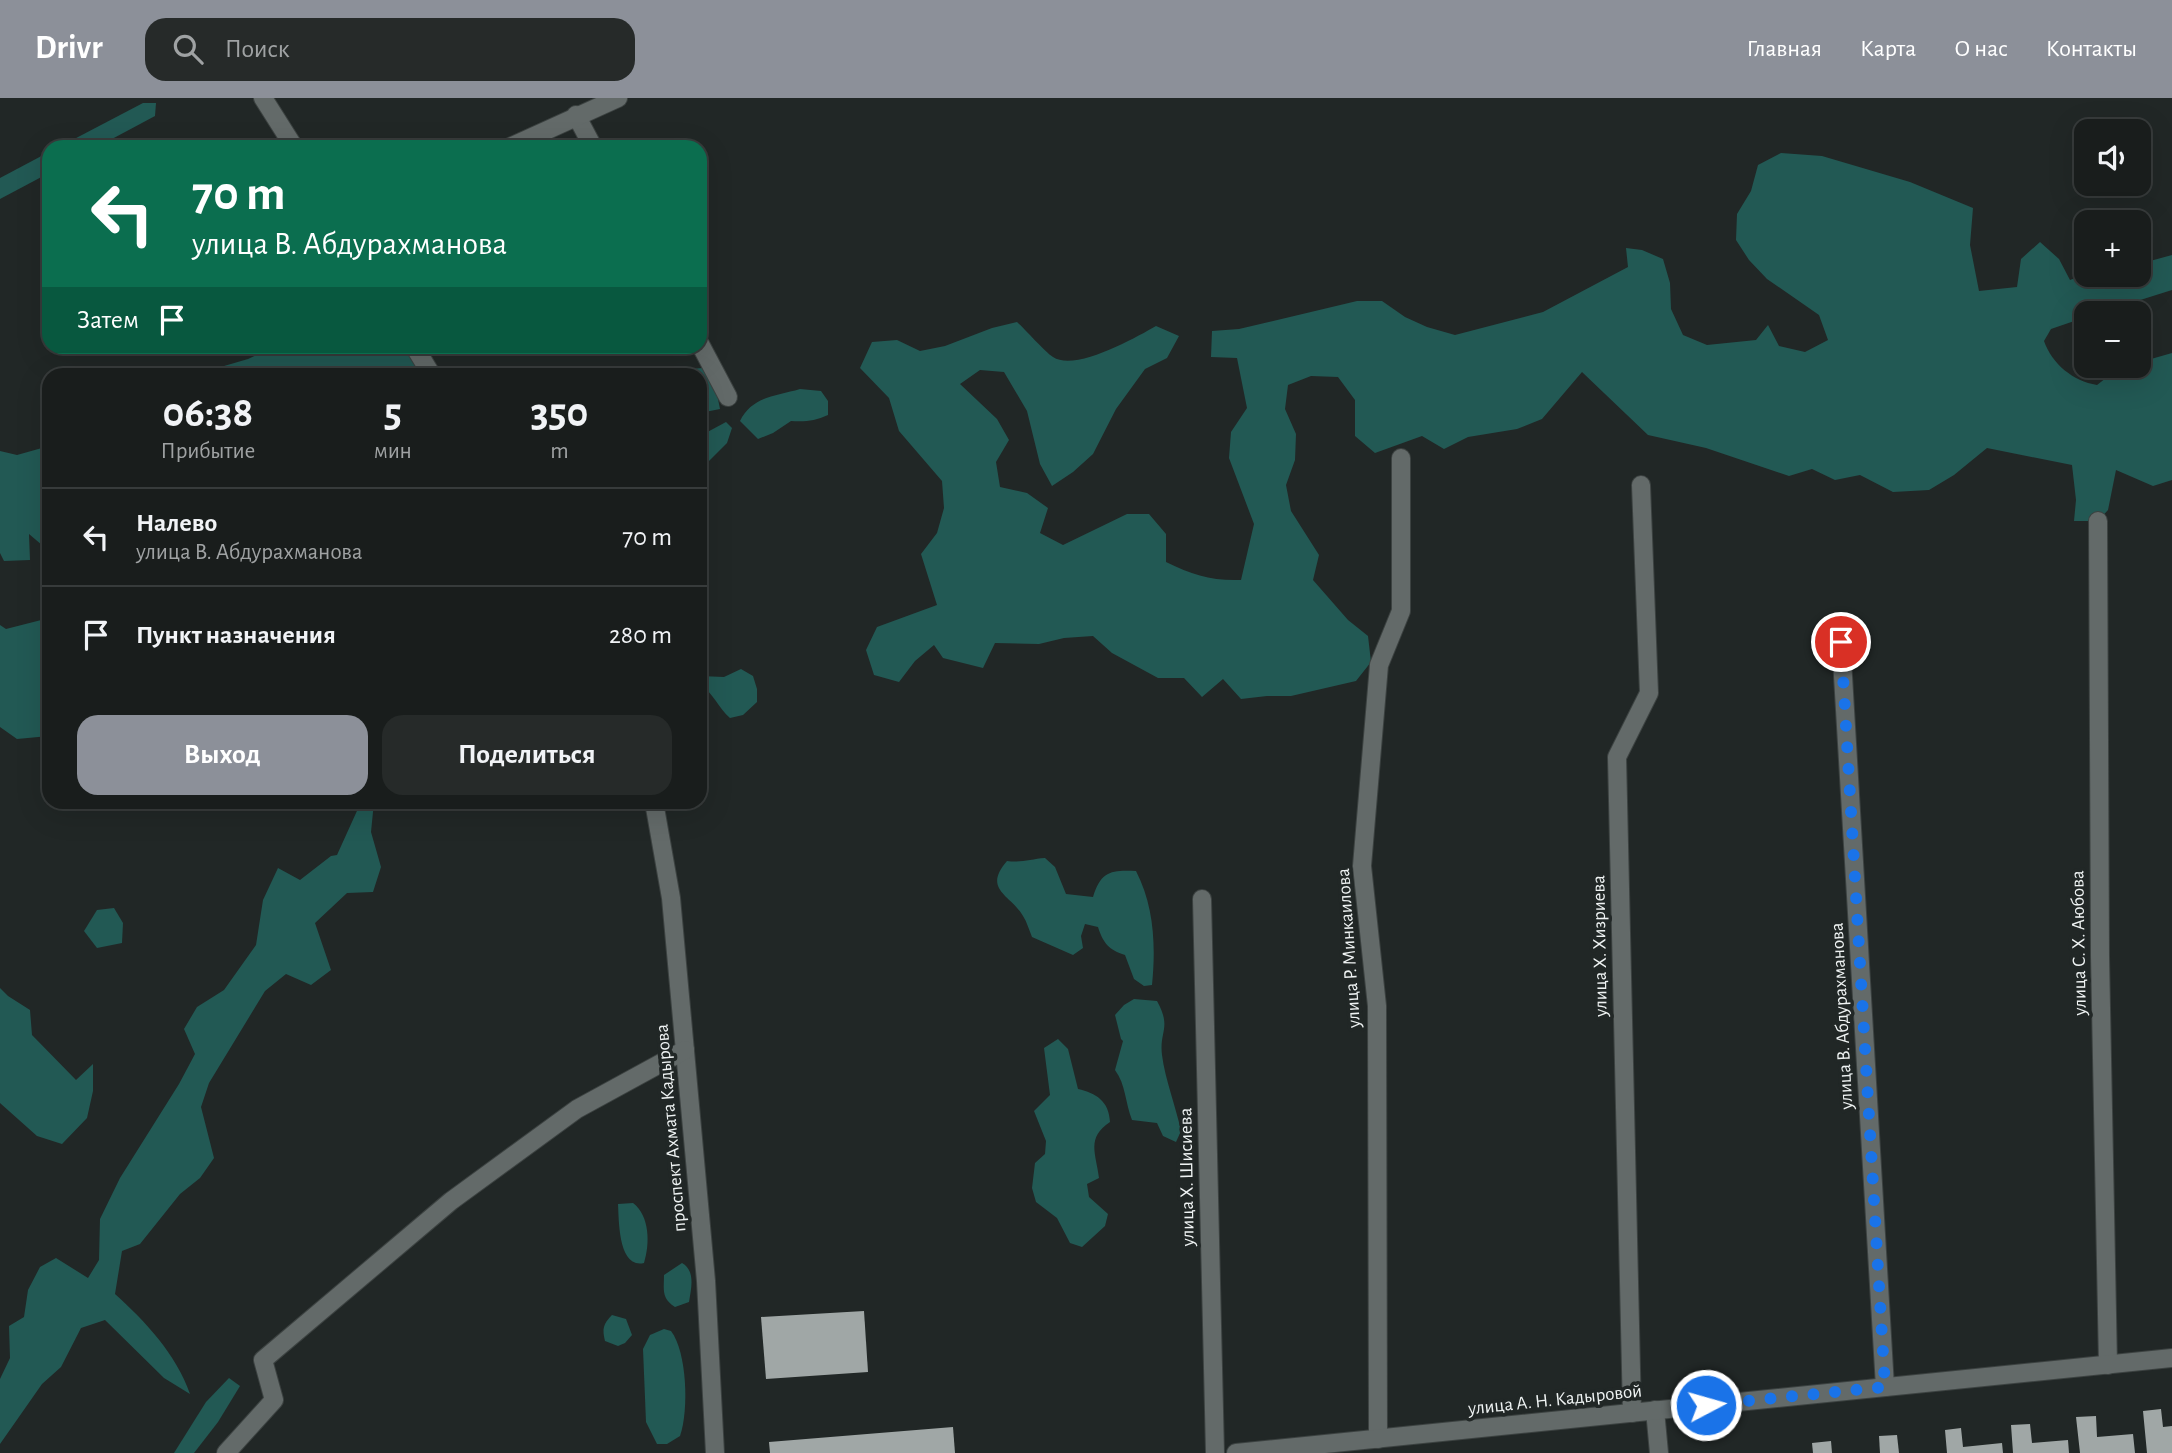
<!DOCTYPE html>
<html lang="ru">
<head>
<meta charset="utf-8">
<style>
  body { margin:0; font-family:"Alegreya Sans",sans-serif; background:#262a29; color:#f1f3f6; height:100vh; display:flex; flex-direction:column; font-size:26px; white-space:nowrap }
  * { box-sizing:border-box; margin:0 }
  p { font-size:23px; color:#9fa2a3 }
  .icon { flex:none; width:38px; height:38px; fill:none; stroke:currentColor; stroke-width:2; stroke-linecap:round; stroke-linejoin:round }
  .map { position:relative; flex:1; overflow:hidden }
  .side { position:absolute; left:42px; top:270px; width:665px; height:441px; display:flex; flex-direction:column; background:#191d1c; border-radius:21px; box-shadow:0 7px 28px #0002,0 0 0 2px #373b3b }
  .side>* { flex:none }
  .guide { position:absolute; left:42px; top:42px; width:665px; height:214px; border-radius:21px; box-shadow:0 7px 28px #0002,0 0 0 2px #373b3b; background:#0b6e4f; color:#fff; overflow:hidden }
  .controls { position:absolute; left:2074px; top:21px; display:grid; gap:14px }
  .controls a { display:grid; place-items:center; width:77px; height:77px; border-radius:14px; background:#191d1c; box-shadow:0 7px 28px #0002,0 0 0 2px #373b3b; font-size:35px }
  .pin { position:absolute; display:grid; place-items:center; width:60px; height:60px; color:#fff; margin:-30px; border:4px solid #fff; border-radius:50%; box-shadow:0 2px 7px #0007 }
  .me { position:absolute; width:77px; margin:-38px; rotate:84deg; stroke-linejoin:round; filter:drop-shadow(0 0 5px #0008) }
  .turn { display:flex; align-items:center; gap:24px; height:147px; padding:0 35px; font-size:32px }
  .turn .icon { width:91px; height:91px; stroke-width:2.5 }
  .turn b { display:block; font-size:49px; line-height:60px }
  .then { display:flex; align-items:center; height:66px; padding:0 35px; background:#0003; gap:14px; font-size:26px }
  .eta { display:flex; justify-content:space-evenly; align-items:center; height:119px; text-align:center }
  .eta b { font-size:42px; font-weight:700; line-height:49px }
  .button { display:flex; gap:14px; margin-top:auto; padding:14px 35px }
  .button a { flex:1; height:80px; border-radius:21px; background:#8c9099; color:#fff; font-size:28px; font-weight:700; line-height:80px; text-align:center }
  .button a+a { background:#262a29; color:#f1f3f6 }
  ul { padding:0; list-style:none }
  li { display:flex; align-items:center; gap:21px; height:98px; padding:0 35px; border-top:2px solid #373b3b }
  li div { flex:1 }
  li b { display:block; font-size:26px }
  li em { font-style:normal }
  header { display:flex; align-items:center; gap:42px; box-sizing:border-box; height:98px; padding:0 35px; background:#8c9099; color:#fff }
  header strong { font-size:33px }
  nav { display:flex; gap:38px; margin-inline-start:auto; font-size:24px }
  .search { width:490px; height:63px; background:#262a29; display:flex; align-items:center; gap:18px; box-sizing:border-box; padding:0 24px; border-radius:21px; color:#9fa2a3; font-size:26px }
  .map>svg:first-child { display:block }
  .forest { fill:#225954 }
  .building { fill:#a0a7a6 }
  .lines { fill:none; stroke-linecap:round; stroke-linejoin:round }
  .minor-casing { stroke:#3c4241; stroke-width:20 }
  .minor { stroke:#636a69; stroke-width:18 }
  .route { stroke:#1a73e8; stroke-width:12; stroke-dasharray:0 21.6 }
  .labels { text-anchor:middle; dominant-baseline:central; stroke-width:7; stroke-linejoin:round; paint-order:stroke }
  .street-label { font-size:19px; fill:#eff3f3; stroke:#212726 }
</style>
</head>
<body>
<header>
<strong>Drivr</strong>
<div class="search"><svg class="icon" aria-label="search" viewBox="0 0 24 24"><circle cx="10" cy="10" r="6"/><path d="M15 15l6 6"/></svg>Поиск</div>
<nav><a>Главная</a><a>Карта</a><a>О нас</a><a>Контакты</a></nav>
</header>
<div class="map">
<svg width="2172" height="1355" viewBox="0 0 2172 1355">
  <rect width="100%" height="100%" fill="#212726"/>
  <g class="forest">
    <path d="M143,5H156L155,18L97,49H59Z"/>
    <path d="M49,54V75L0,101V80Z"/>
    <path d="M1781,55L1822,58L1910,84L1973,110L1970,147L1979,193L2017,189L2021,161L2040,144L2059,161L2070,182L2086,176L2138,177L2139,166L2172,157V192L2099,215H2086V219L2051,231L2044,243C2052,266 2073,283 2097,287L2106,280L2098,268H2138L2139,260L2144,263L2172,255V382L2153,388L2116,372L2108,412L2098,423H2074L2076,402L2072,367L1987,350L1954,377L1929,392L1893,394L1860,377L1835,382L1812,371L1789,378L1706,350L1648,337L1582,274L1542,321L1517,331L1468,339L1444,351L1422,338L1375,355L1355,338V302L1338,279L1311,278L1288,287L1285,311L1296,336L1295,362L1286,387L1291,413L1319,457L1313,482L1348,522L1368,538L1371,564L1356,583L1291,598H1267L1241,601L1223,581L1202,599L1184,580H1158L1112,555L1093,538L1064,540L1039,546L995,545L983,570L943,560L934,547L915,563L899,584L874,577L866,552L877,529L937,507L921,456L937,435L944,410L942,383L899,333L889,300L860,270L872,244L897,242L920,253L945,248L992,230L1017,224C1026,232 1045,254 1053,259C1075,274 1135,240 1156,228L1179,238L1167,260L1145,271L1116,311L1093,356L1073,374L1052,388L1040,366L1027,313L1004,274L980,272L960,286L997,321L1009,342L996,364L1000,389L1027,395L1048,410L1040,435L1063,447L1127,416H1149L1166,436V464C1193,477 1211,483 1241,482L1254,426L1229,360L1231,334L1247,310L1237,260L1211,259L1212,233L1239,231L1357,203H1382L1405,219L1427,229L1455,237L1543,214L1628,169L1626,150L1642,152L1663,161L1670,185L1671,211L1683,237L1707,247L1756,242L1768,227L1779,248L1805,254L1828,242L1819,217L1767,181L1749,162L1736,142L1737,116L1751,93L1758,67Z"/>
    <path d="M276,248L405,249L422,276H222L224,268L248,261Z"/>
    <path d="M703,270L717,296L720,311L700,315V276H671L676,272Z"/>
    <path d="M800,291L821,293L828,303V317C815,323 805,324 791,323L773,335L758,341L740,323C752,298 777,298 800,291Z"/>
    <path d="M726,324L732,330L727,345L700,372V338Z"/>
    <path d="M49,348V453L29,436L30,462L4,463L0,455V353L17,357Z"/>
    <path d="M49,520V638L17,641L0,629V527L6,531Z"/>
    <path d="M741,571L753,578L757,591V604L743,617L730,620C719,611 713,594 700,587V578L724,579Z"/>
    <path d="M361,704H374L371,734L381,769L373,794L347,795L315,825L331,872L311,887L286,876L265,893L209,985L201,1009L214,1060L200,1080L180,1096L140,1146L122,1153L115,1196C146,1224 176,1256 190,1296L164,1280L105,1222L81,1230L61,1269L42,1286L0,1346V1281L10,1260L9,1228L24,1219L28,1192L40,1169L56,1160L88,1180L99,1162L100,1121L120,1080L179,986L195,956L184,931L197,909L224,892L256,847L263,802L278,770L300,782L331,758L337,757Z"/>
    <path d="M1045,760L1055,769L1066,796L1093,799C1101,773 1111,772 1136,773C1154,808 1156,847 1152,887L1144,888L1134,881L1125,857C1109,852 1103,845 1098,829L1085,826L1081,838L1083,850L1073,857L1032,839C1029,832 1027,824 1023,818C1011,797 982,792 1007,763C1021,765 1031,761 1045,760Z"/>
    <path d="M114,810L123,825L122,845L97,850L84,833L97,812Z"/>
    <path d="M0,890L8,898L30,912L32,937L76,982L93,966V993L87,1020L62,1046L37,1038L0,1005Z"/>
    <path d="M1134,901L1157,903C1172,930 1159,933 1162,957C1165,981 1176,1009 1181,1033L1176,1044L1163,1038L1157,1025L1132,1022C1125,1004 1126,987 1115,972L1123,943L1121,941L1115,917L1124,907Z"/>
    <path d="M1058,941L1068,951L1078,991C1096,995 1109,1003 1110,1024C1086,1040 1096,1055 1099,1080L1087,1086L1089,1099L1108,1116L1105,1128L1082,1149L1070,1145L1057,1120L1036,1104L1032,1090L1035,1065L1045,1056L1046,1043L1034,1013L1050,997L1044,950Z"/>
    <path d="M633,1105C650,1118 650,1146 644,1165C618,1171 619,1122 618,1106Z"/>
    <path d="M682,1165C696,1173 691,1191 689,1204L675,1209C661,1200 664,1191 664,1177Z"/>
    <path d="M612,1217L626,1221L632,1237L625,1245L618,1248L605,1243C602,1231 603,1226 612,1217Z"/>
    <path d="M664,1231L671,1233C687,1254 689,1312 680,1338L667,1346H657L646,1324L643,1251L650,1237Z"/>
    <path d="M229,1280L240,1288L218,1324L194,1355H174L206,1304Z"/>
  </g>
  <g class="building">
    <path d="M864,1213L868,1274L766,1281L761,1219Z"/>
    <path d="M2161,1311L2163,1329L2172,1328V1355H2147L2143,1313Z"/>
    <path d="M2096,1318L2097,1339L2133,1336L2135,1355H2080L2076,1319Z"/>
    <path d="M2030,1326L2032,1345L2068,1342L2069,1355H2013L2011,1327Z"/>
    <path d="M953,1329L955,1355H770L769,1344Z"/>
    <path d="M1961,1330L1963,1349L2002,1345L2003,1355H1947L1945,1332Z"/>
    <path d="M1897,1337L1899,1355H1880L1879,1338Z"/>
    <path d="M1831,1343L1832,1355H1813L1812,1345Z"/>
  </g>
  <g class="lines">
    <g class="minor-casing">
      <g id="minor">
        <path d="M263,0L294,49"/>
        <path d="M576,17L593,49"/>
        <path d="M510,49L618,0"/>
        <path d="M700,246L728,299"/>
        <path d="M414,248L431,276"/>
        <path d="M2098,423L2100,858L2108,1267"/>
        <path d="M1841,544L1885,1289"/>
        <path d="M654,704L671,800L706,1183L715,1355"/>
        <path d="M1202,801L1215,1355"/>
        <path d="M1655,1312L1659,1355"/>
        <path d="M1632,1315L1617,659L1649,595L1641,387"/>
        <path d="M1378,1341L1377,908L1362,768L1379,567L1401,513V360"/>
        <path d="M226,1355L274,1302L263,1262L451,1103L577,1011L685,952"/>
        <path d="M1236,1355L2172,1260"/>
      </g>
    </g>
    <use href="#minor" class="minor"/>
  </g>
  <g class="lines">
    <path class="route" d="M1706,1307L1885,1289L1841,544"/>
  </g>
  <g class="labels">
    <g class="street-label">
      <text transform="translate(2079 845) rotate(-91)">улица С. Х. Аюбова</text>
      <text transform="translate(1600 848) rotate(-91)">улица Х. Хизриева</text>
      <text transform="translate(1349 850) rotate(-94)">улица Р. Минкаилова</text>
      <text transform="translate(1842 918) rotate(-93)">улица В. Абдурахманова</text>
      <text transform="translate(671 1030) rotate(-95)">проспект Ахмата Кадырова</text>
      <text transform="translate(1187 1079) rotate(-91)">улица Х. Шисиева</text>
      <text transform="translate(1555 1302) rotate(-6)">улица А. Н. Кадыровой</text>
    </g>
  </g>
</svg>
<div class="controls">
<a><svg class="icon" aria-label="sound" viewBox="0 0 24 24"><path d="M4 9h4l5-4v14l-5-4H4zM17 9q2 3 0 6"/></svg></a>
<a>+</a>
<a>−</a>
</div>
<div class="pin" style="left:1841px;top:544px;background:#d93025"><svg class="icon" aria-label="arrive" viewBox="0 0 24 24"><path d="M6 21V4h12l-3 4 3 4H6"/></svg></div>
<svg class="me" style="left:1706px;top:1307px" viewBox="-20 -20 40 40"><circle r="17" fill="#1a73e8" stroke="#fff" stroke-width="3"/><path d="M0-11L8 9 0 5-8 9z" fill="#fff"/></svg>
<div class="guide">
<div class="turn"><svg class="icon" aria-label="left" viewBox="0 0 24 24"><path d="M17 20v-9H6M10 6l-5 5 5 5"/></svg><div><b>70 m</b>улица В. Абдурахманова</div></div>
<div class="then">Затем<svg class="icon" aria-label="arrive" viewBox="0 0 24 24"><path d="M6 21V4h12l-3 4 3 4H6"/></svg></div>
</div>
<section class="side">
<div class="eta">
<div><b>06:38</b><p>Прибытие</p></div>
<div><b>5</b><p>мин</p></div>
<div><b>350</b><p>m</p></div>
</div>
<ul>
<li><svg class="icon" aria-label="left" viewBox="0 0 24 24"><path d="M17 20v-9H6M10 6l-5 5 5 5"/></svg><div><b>Налево</b><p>улица В. Абдурахманова</p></div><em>70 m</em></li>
<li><svg class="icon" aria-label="arrive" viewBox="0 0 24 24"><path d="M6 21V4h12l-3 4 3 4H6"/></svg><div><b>Пункт назначения</b></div><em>280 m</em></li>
</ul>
<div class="button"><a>Выход</a><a>Поделиться</a></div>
</section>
</div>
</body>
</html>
